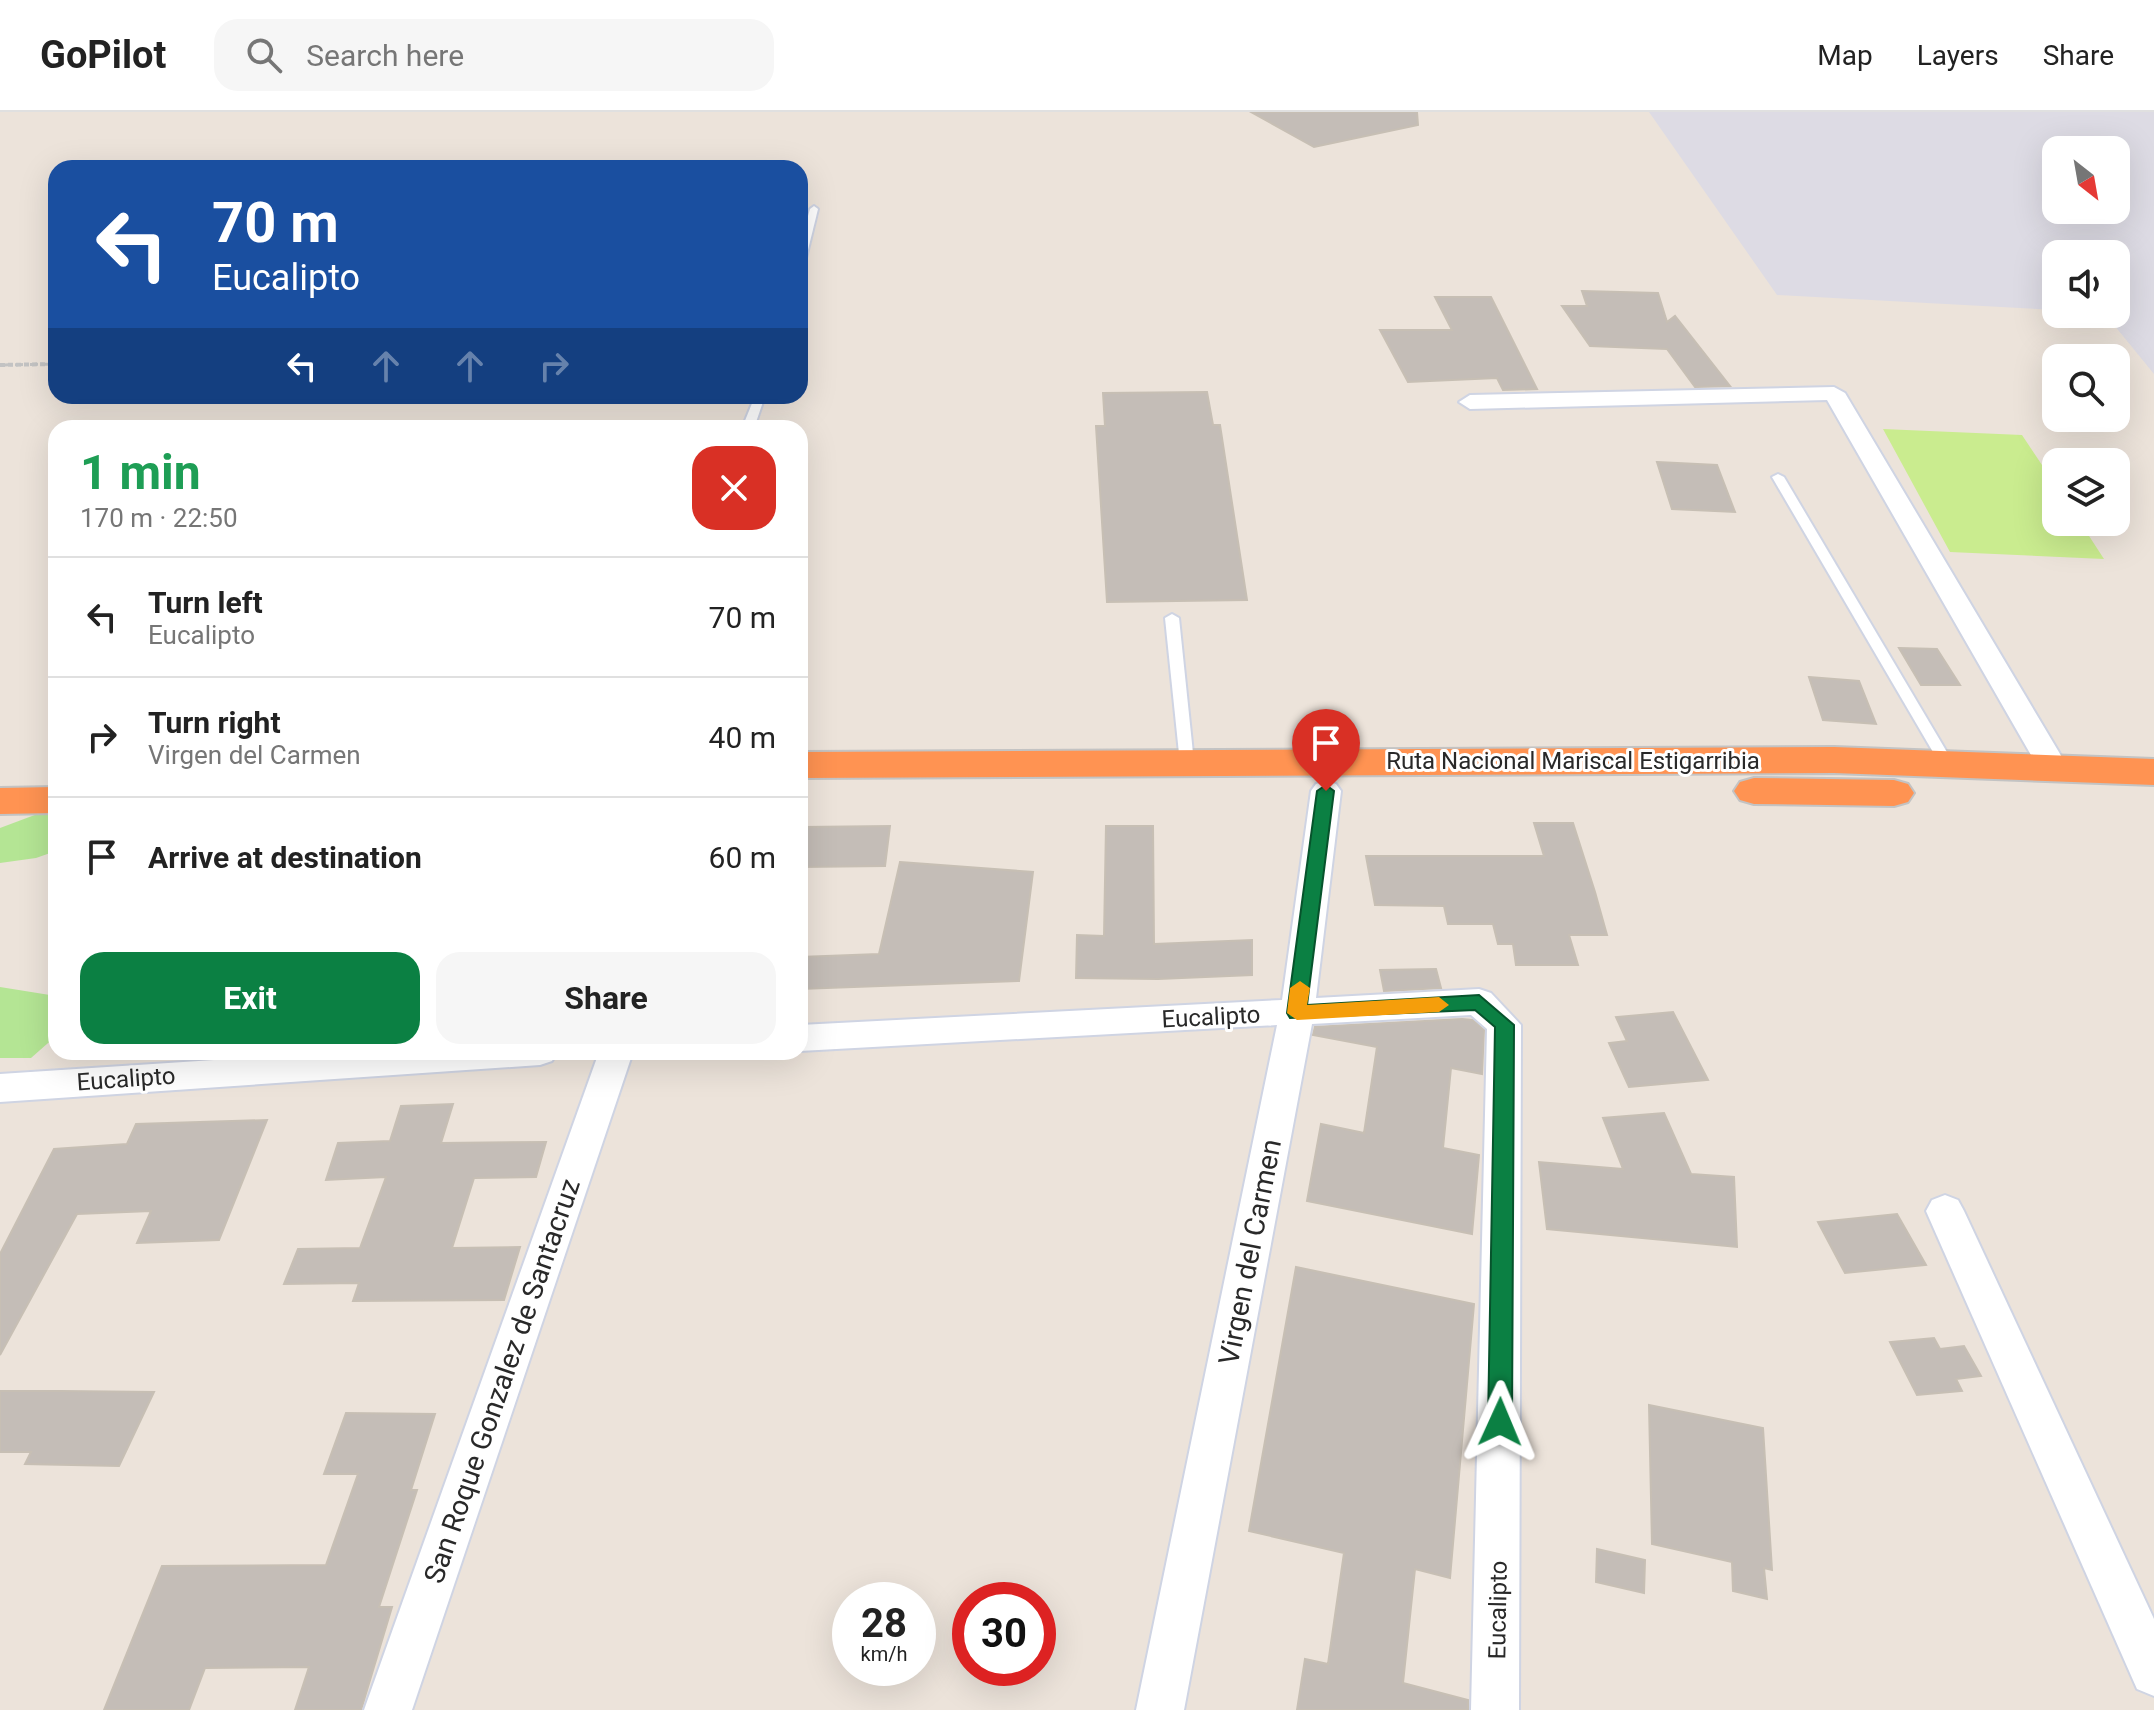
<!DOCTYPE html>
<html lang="en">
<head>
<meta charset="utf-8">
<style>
  body { margin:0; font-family:Roboto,sans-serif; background:#f6f6f6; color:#222; height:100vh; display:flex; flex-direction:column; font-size:30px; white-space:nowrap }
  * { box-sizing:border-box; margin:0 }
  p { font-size:26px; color:#767676 }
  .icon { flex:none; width:44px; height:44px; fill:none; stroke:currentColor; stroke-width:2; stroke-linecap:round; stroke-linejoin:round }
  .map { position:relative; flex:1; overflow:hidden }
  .side { position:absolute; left:48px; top:308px; width:760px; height:640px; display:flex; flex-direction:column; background:#fff; border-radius:24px; box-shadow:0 8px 32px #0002 }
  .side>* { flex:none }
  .hud { position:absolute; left:48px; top:48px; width:760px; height:244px; border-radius:24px; box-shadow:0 8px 32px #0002; background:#1a4fa0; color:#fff; overflow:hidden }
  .needle { width:52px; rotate:149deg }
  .fabs { position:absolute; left:2042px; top:24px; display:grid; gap:16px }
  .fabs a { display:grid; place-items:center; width:88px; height:88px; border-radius:16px; background:#fff; box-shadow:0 8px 32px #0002; font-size:40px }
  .speed { position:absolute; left:832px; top:1470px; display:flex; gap:16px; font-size:40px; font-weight:700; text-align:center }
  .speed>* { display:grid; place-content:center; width:104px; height:104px; border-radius:50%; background:#fff; box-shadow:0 8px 32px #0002; line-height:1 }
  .speed small { font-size:20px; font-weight:400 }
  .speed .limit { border:12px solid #d22; background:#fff; color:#111 }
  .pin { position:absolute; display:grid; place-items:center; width:68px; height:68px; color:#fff; margin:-82px -34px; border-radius:50% 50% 50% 0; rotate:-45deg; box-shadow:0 0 8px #0007 }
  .pin .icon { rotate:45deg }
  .me { position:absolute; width:88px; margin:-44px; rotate:1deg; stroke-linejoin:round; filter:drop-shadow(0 0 6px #0008) }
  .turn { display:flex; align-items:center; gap:28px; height:168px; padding:0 32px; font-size:36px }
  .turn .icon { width:104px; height:104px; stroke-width:2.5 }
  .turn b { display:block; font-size:56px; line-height:68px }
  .lanes { display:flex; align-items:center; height:76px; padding:0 32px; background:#0003; justify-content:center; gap:40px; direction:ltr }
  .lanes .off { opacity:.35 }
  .round { display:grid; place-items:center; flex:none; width:84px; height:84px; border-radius:24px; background:#f6f6f6 }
  .head { display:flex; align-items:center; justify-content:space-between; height:136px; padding:0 32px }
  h1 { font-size:48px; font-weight:700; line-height:60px; color:#1e9e55 }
  .button { display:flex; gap:16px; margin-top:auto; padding:16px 32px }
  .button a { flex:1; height:92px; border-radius:24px; background:#0b8043; color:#fff; font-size:32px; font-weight:700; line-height:92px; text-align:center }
  .button a+a { background:#f6f6f6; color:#222 }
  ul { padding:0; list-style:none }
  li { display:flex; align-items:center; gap:24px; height:120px; padding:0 32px; border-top:2px solid #e0e0e0 }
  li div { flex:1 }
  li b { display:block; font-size:30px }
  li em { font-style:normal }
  header { display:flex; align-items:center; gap:48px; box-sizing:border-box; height:112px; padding:0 40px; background:#fff; border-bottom:2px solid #e0e0e0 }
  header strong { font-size:38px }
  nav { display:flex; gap:44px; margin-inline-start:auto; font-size:28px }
  .search { width:560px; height:72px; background:#f6f6f6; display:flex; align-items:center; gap:20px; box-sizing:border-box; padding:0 28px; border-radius:24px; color:#767676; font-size:30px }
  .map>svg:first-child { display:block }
  .industrial { fill:#dddbe4; fill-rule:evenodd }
  .green { fill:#b4e594 }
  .pitch { fill:#caec8f }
  .building { fill:#c4bdb7; stroke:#c7bfb4; stroke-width:2 }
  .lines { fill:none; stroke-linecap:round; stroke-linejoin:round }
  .lane-casing { stroke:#cfd4e3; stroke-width:4 }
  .street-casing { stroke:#cfd4e3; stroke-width:4 }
  .highway-casing { stroke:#c3c3c3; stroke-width:4 }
  .path-far1 { stroke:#c3c3c3; stroke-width:3; stroke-dasharray:3 2; stroke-linecap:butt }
  .path { stroke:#c3c3c3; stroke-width:4; stroke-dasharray:5 3; stroke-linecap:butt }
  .lane { fill:#fff; fill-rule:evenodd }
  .street { fill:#fff; fill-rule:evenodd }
  .highway { fill:#ff9352; fill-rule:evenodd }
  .route { fill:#0b8043; stroke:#07532c; stroke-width:2 }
  .slow { fill:#f59e0b }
  .labels { text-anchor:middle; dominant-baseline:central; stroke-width:6; stroke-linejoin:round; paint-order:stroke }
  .street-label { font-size:24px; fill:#292929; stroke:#fff }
  .near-street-label { font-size:28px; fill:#292929; stroke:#fff }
</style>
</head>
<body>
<header>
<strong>GoPilot</strong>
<div class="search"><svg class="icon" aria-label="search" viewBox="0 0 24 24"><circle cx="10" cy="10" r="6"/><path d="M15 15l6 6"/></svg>Search here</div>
<nav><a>Map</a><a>Layers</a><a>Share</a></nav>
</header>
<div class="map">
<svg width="2154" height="1598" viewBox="0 0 2154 1598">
  <rect width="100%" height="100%" fill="#ece3da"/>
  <path class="industrial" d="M1649,0H2154V262L2105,202H2116V142H2056V198L1777,183ZM2056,38H2116V98H2056Z"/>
  <g class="green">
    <path d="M56,695V739L36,746L0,751V716Z"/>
    <path d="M0,875L56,884V924L31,946H0Z"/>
  </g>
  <path class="pitch" d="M1883,317L2022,323L2056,374V410H2080L2104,447L1950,440Z"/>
  <g class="building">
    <path d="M1251,0H1417L1418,13L1314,35Z"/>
    <path d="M1582,179L1658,181L1667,210L1675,204L1730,274L1695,275L1667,237L1590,234L1562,194H1587Z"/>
    <path d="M1435,185H1491L1537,277L1503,278L1497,266L1408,270L1380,218H1452Z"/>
    <path d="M1207,280L1213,313H1220L1247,488L1107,490L1096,314H1105L1103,281Z"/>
    <path d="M1657,350L1717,353L1735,400L1672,397Z"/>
    <path d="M1899,536L1937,537L1960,573H1921Z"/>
    <path d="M1809,565L1859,569L1876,612L1823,608Z"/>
    <path d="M1534,711H1573L1595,780L1607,823H1569L1578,853H1516L1513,832H1498L1493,812H1448L1444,794L1375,793L1366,744H1544Z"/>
    <path d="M890,714L885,754L800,755L803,715Z"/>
    <path d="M1106,714H1153L1154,832L1252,828V863L1158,867L1076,866L1077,823L1104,824Z"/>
    <path d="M900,750L1033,760L1019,869L800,877V845L879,842Z"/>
    <path d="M1436,857L1441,876L1384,879L1380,858Z"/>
    <path d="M1673,900L1708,968L1629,975L1609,931L1627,929L1616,905Z"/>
    <path d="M1462,907L1473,908L1484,918L1482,962L1451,956L1443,1036L1479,1043L1472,1122L1307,1089L1321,1012L1364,1021L1377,935L1313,923L1315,915Z"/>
    <path d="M453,992L441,1031L546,1030L536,1065L474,1066L452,1136L520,1135L504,1188L353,1189L359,1171L284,1172L298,1137L360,1136L386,1065L326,1068L338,1031L390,1029L401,994Z"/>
    <path d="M1664,1001L1691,1062L1734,1065L1737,1135L1547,1117L1539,1050L1623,1057L1603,1006Z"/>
    <path d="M267,1008L219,1128L137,1131L151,1099L77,1102L0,1243V1142L54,1037L127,1032L136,1012Z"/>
    <path d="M1897,1102L1926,1153L1845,1161L1818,1110Z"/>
    <path d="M1296,1155L1474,1192L1450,1466L1415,1457L1403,1571L1468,1588V1598H1297L1305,1547L1328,1552L1344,1441L1249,1419Z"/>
    <path d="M1934,1226L1940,1237L1964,1234L1981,1264L1956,1267L1962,1279L1917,1283L1890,1230Z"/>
    <path d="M0,1279H62L154,1280L119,1354L25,1352L31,1340H0Z"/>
    <path d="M1649,1293L1763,1316L1772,1458L1764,1456L1767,1487L1733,1479L1732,1450L1652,1432Z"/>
    <path d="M346,1301L435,1302L411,1378H417L379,1495H392L361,1598H295L309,1555L205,1556L189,1598H104L162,1454L326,1453L358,1362H324Z"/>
    <path d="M1597,1437L1645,1448L1644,1481L1596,1470Z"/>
  </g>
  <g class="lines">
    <g class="lane-casing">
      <g id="lane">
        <path d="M814,94L818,97L805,150L800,153V132L810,97Z"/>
        <path d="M755,284H765L754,316H742Z"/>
        <path d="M1778,362L1784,365L1954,652L1952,655H1942L1940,652L1772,365Z"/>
        <path d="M1172,502L1179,506L1194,651L1187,656L1180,651L1165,506Z"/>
      </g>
    </g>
    <g class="street-casing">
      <g id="street">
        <path d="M1834,275L1845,281L2069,657L2064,664H2044L2039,657L1827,288L1470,297L1459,290L1470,283Z"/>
        <path d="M1326,669L1336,672L1341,679L1316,886L1479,877L1491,881L1521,913L1519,1598H1471L1487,917L1471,903L1312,912L1184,1598H1136L1277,913L800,939V913L1282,888L1311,679L1316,672Z"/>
        <path d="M336,940H557L552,949L540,953L0,990V962Z"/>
        <path d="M599,940H633L412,1598H364Z"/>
        <path d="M1945,1083L1958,1088L1964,1099L2154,1507V1584L2137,1577L1926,1099L1932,1088Z"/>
      </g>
    </g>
    <g class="highway-casing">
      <g id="highway">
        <path d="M1834,635L2154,647V673L1834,661L800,666V640Z"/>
        <path d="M1754,666L1894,668L1908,672L1914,681L1908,690L1894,694L1754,692L1740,688L1734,679L1740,670Z"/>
        <path d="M56,675V701L0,702V676Z"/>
      </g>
    </g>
    <path class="path-far1" d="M0,253L56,252"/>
    <path class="path" d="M0,253L56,252"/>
    <use href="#lane" class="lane"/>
    <use href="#street" class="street"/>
    <use href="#highway" class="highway"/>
  </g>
  <path class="route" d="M1326,673L1334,679L1307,893L1479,883L1514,913L1512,1310L1509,1318L1500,1321L1492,1318L1488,1310L1495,915L1475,898L1290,906L1287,901L1317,679Z"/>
  <path class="slow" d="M1300,869L1310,876L1307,893L1439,885L1449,893L1439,900L1297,908L1287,901L1290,876Z"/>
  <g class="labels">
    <g class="street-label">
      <text x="1573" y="649">Ruta Nacional Mariscal Estigarribia</text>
      <text transform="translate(1211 905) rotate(-3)">Eucalipto</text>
      <text transform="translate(126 967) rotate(-4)">Eucalipto</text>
      <text transform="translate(1498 1498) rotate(-89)">Eucalipto</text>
    </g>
    <g class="near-street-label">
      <text transform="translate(1250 1140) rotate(-79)">Virgen del Carmen</text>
      <text transform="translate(502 1269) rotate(-71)">San Roque Gonzalez de Santacruz</text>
    </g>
  </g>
</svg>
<div class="fabs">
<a><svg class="needle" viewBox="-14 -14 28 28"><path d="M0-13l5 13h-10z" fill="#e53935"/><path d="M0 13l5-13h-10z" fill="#767676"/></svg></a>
<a><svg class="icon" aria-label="sound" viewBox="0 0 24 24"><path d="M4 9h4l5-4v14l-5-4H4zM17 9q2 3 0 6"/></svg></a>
<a><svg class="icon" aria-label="search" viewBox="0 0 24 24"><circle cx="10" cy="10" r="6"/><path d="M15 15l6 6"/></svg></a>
<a><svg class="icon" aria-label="layers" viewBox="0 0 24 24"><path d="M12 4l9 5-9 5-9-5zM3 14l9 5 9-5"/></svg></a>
</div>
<div class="speed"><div>28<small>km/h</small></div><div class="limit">30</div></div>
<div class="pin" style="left:1326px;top:679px;background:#d93025"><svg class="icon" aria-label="arrive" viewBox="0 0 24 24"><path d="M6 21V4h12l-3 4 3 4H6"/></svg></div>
<svg class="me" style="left:1500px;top:1310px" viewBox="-20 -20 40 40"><path d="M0-17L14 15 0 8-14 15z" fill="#0b8043" stroke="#fff" stroke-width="4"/></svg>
<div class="hud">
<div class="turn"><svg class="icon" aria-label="left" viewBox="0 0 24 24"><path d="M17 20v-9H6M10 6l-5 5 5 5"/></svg><div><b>70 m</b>Eucalipto</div></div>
<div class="lanes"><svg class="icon" aria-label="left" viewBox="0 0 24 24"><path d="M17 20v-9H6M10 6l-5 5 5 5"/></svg><svg class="icon off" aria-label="ahead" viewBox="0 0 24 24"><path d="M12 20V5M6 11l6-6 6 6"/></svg><svg class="icon off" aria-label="ahead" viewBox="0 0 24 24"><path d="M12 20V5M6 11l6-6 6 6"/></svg><svg class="icon off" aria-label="right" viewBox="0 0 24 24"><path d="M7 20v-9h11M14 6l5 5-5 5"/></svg></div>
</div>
<section class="side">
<div class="head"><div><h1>1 min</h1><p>170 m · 22:50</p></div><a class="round" style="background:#d93025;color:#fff"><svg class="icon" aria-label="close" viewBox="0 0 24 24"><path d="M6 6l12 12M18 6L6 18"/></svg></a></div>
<ul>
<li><svg class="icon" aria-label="left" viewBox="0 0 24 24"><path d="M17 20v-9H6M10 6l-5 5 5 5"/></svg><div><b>Turn left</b><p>Eucalipto</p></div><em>70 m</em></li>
<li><svg class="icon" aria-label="right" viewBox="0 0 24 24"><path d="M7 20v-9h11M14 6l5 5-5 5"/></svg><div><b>Turn right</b><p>Virgen del Carmen</p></div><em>40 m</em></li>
<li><svg class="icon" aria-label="arrive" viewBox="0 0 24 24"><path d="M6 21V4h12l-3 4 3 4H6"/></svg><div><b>Arrive at destination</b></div><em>60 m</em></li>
</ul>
<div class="button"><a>Exit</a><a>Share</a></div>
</section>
</div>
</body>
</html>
